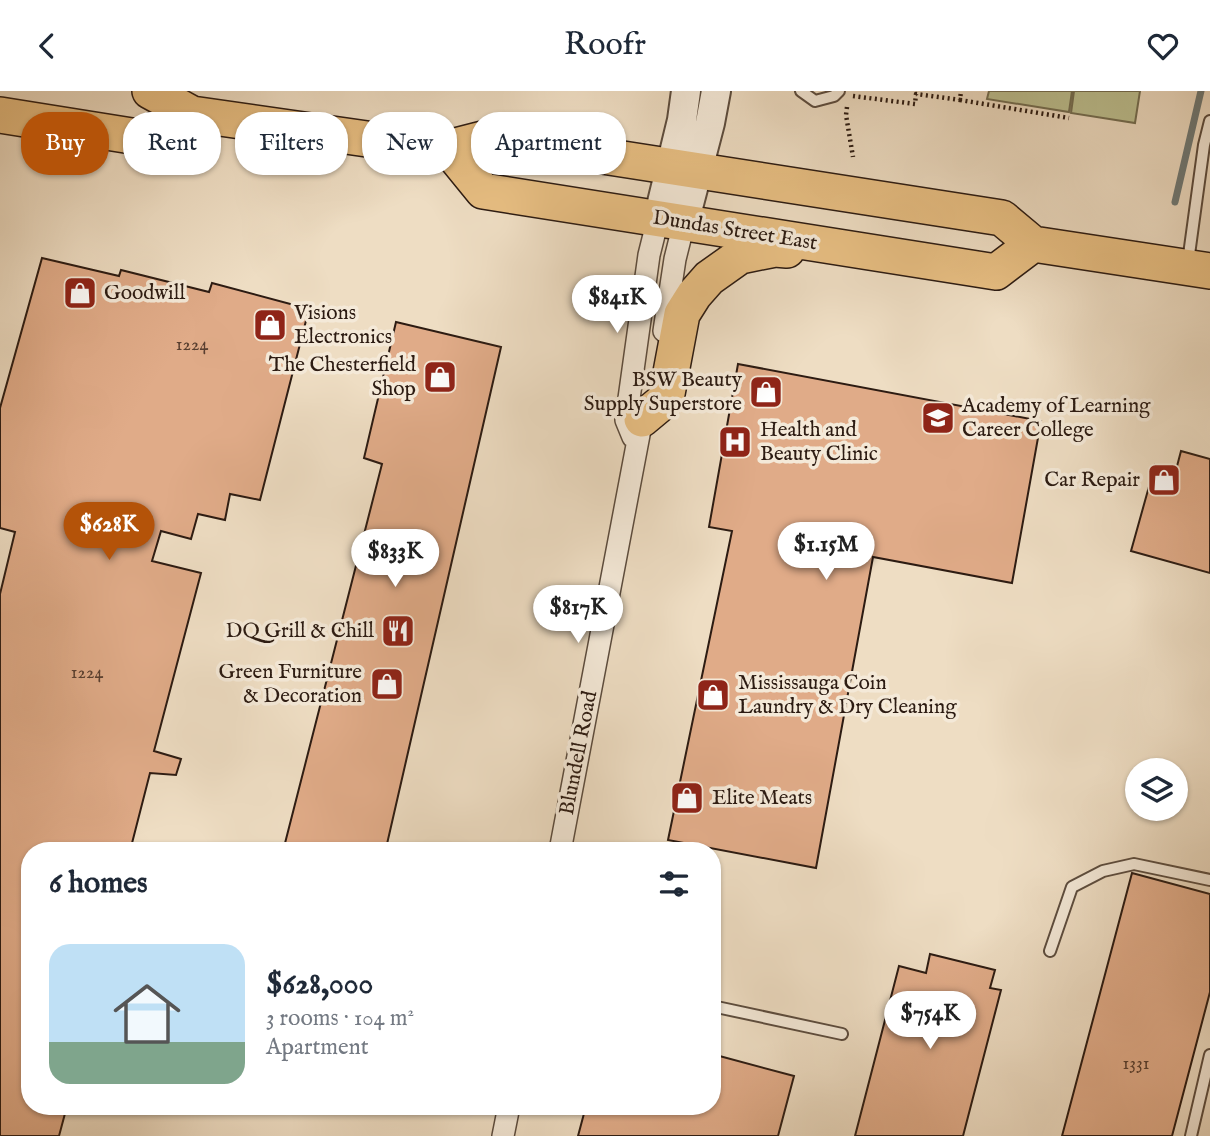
<!DOCTYPE html>
<html lang="en">
<head>
<meta charset="utf-8">
<style>
	body { margin:0; font-family:"IM FELL English",serif; background:#f6f6f7; color:#1f2937; height:100vh; display:flex; flex-direction:column; font-size:26px; white-space:nowrap }
	* { box-sizing:border-box; margin:0 }
	p { font-size:23px; color:#747a83 }
	.icon { flex:none; width:38px; height:38px; fill:none; stroke:currentColor; stroke-width:2; stroke-linecap:round; stroke-linejoin:round }
	.map { position:relative; flex:1; overflow:hidden }
	.sheet { position:absolute; left:21px; top:751px; width:700px; height:273px; display:flex; flex-direction:column; background:#fff; border-radius:28px; box-shadow:0 2px 5px #0004 }
	.sheet>* { flex:none }
	.banner { position:absolute; left:21px; top:21px; width:700px; height:63px; display:flex; gap:14px }
	.buttons { position:absolute; left:1125px; top:667px; display:grid; gap:14px }
	.buttons a { display:grid; place-items:center; width:63px; height:63px; border-radius:50%; background:#fff; box-shadow:0 2px 5px #0004; font-size:35px }
	.price { position:absolute; translate:-50% -60px; padding:0 16px; border-radius:24px; background:#fff; color:#222; font-size:23px; line-height:46px; filter:drop-shadow(0 2px 4px #0008) }
	.price::after { content:''; position:absolute; left:50%; top:42px; width:21px; height:16px; margin-left:-10px; background:inherit; clip-path:polygon(0 0,100% 0,50% 100%) }
	.price.on { background:#b45309; color:#fff }
	ul { padding:0; list-style:none }
	li { display:flex; align-items:center; gap:21px; height:175px; padding:0 28px }
	li span { display:grid; place-items:center; flex:none; width:196px; height:140px; border-radius:21px; color:#555 }
	li>.icon { margin-inline-start:auto }
	span .icon { width:84px; height:84px; fill:#fffc; stroke-width:1 }
	li b { font-size:30px }
	h2 { display:flex; justify-content:space-between; align-items:center; height:84px; padding:0 28px; font-size:30px }
	.pill { padding:0 24px; border-radius:28px; background:#fff; box-shadow:0 2px 5px #0004; font-size:24px; line-height:63px }
	.pill.on { background:#b45309; color:#fff }
	header { display:flex; justify-content:space-between; align-items:center; height:91px; padding:0 28px; background:#fff; font-size:32px; font-weight:600 }
	.map>svg:first-child { display:block }
	.green { fill:#bcc091; stroke:#746e52; stroke-width:2 }
	.lines { fill:none; stroke-linecap:round; stroke-linejoin:round }
	.stream { stroke:#6f7a77; stroke-width:7 }
	.building { fill:#e0ab88; stroke:#2c1b12; stroke-width:2 }
	.service-casing { stroke:#5c4c3e; stroke-width:14 }
	.minor-casing { stroke:#5c4c3e; stroke-width:24 }
	.tertiary-casing { stroke:#5c4c3e; stroke-width:32 }
	.primary-casing { stroke:#2c1b12; stroke-width:38 }
	.path { stroke:#2c1b12; stroke-width:4.5; stroke-dasharray:2 3.5; stroke-linecap:butt }
	.service { stroke:#f4e9d8; stroke-width:10 }
	.minor { stroke:#f4e9d8; stroke-width:21 }
	.tertiary { stroke:#f4e9d8; stroke-width:28 }
	.primary { stroke:#e7be82; stroke-width:35 }
	.labels { text-anchor:middle; dominant-baseline:central; stroke-width:7; stroke-linejoin:round; paint-order:stroke }
	.number-label { font-size:18px; fill:#593f30 }
	.street-label { font-size:21px; fill:#2c1b12; stroke:#f4e9d8 }
	.poi-label { font-size:21px; fill:#2c1b12; stroke:#f4e9d8; text-anchor:start }
</style>
</head>
<body>
<header><svg class="icon" aria-label="back" viewBox="0 0 24 24"><path d="M15 5l-7 7 7 7"/></svg>Roofr<svg class="icon" aria-label="heart" viewBox="0 0 24 24"><path d="M12 20l-8-8c-3-5 5-10 8-4 3-6 11-1 8 4z"/></svg></header>
<div class="map">
<svg width="1210" height="1045" viewBox="0 0 1210 1045">
	<rect width="100%" height="100%" fill="#eeddc3"/>
	<filter id="stains"><feTurbulence type="fractalNoise" baseFrequency=".00286" numOctaves="4"/><feColorMatrix values="0 0 0 0 .2 0 0 0 0 .09 0 0 0 0 .02 0 0 0 .5 -.17"/></filter>
	<radialGradient id="worn" r=".72"><stop offset=".6" stop-color="#630" stop-opacity="0"/><stop offset="1" stop-color="#630" stop-opacity=".3"/></radialGradient>
	<!-- green -->
	<path class="green" d="M 989,0 L 1072,0 L 1069,21 L 987,8 Z
		M 1074,0 L 1140,0 L 1135,32 L 1071,22 Z"/>
	<g class="lines">
		<!-- stream -->
		<path class="stream" d="M 1175,111 L 1201,0"/>
	</g>
	<!-- building -->
	<path class="building" d="M 42,167 L 119,185 L 121,179 L 209,201 L 212,192 L 309,218 L 260,409 L 230,403 L 225,429 L 198,423 L 191,448 L 161,440 L 152,470 L 201,482 L 154,660 L 181,668 L 176,684 L 150,682 L 130,760 L 30,760 L 30,1015 L 67,1015 L 59,1045 L 0,1045 L 0,503 L 15,441 L 0,437 L 0,317 Z
		M 396,231 L 501,256 L 387,753 L 417,760 L 283,760 L 382,373 L 364,367 Z
		M 738,273 L 1041,330 L 1012,492 L 873,466 L 816,777 L 668,749 L 732,440 L 709,436 Z
		M 1181,360 L 1210,368 L 1210,482 L 1131,460 L 1155,374 L 1176,379 Z
		M 1132,782 L 1210,803 L 1210,901 L 1172,1045 L 1062,1045 Z
		M 930,863 L 995,879 L 990,897 L 1001,899 L 963,1045 L 855,1045 L 899,875 L 926,882 Z
		M 712,963 L 794,985 L 778,1045 L 578,1045 L 586,1015 L 712,1015 Z"/>
	<g class="lines">
		<defs>
			<path id="service" d="M 801,0 L 815,10 L 834,5 L 839,0
				M 1188,171 L 1204,54 L 1210,30
				M 1050,860 L 1072,796 L 1103,780 L 1134,773 L 1210,789
				M 712,915 L 842,943
				M 1191,1045 L 1210,964"/>
			<path id="minor" d="M 664,240 L 675,168 L 684,132
				M 633,346 L 626,329 L 649,164 L 658,128
				M 560,760 L 642,328 L 645,319
				M 503,1045 L 509,1015"/>
			<path id="tertiary" d="M 658,128 L 682,29 L 686,0
				M 684,132 L 710,32 L 716,0"/>
			<path id="primary" d="M 150,0 L 192,23 L 381,50 L 448,57 L 487,47 L 1002,127 L 1033,153 L 1210,180
				M 0,24 L 138,46 L 192,23
				M 448,57 L 483,100 L 996,181 L 1033,153
				M 642,328 L 666,308 L 682,223 L 694,204 L 709,187 L 740,165 L 775,158 L 787,159"/>
		</defs>
		<!-- service casing -->
		<use href="#service" class="service-casing"/>
		<!-- minor casing -->
		<use href="#minor" class="minor-casing"/>
		<!-- tertiary casing -->
		<use href="#tertiary" class="tertiary-casing"/>
		<!-- primary casing -->
		<use href="#primary" class="primary-casing"/>
		<!-- path -->
		<path class="path" d="M 853,5 L 915,13 L 916,3 L 960,9 L 961,0
			M 960,9 L 1069,27
			M 847,16 L 846,24 L 853,66"/>
		<!-- service -->
		<use href="#service" class="service"/>
		<!-- minor -->
		<use href="#minor" class="minor"/>
		<!-- tertiary -->
		<use href="#tertiary" class="tertiary"/>
		<!-- primary -->
		<use href="#primary" class="primary"/>
	</g>
	<!-- icons -->
	<defs>
		<symbol id="shop-square" viewBox="-11 -11 22 22"><rect x="-9" y="-9" width="18" height="18" rx="4" fill="#8f2418" stroke="#f4e9d8"/><path d="M-5-2.5h2.3a2.7 3.5 0 0 1 5.4 0H5L5.5 6h-11ZM-1.5-2.5h3a1.5 2.3 0 0 0-3 0Z" fill="#fff"/></symbol>
		<symbol id="university-square" viewBox="-11 -11 22 22"><rect x="-9" y="-9" width="18" height="18" rx="4" fill="#8f2418" stroke="#f4e9d8"/><path d="M0-5L7-2L0 1L-7-2ZM-4 1L0 2.5L4 1V4Q0 6-4 4Z" fill="#fff"/></symbol>
		<symbol id="hospital-square" viewBox="-11 -11 22 22"><rect x="-9" y="-9" width="18" height="18" rx="4" fill="#8f2418" stroke="#f4e9d8"/><path d="M-5-5h3v3.5h4V-5h3V5h-3V1.5h-4V5h-3Z" fill="#fff"/></symbol>
		<symbol id="restaurant-square" viewBox="-11 -11 22 22"><rect x="-9" y="-9" width="18" height="18" rx="4" fill="#8f2418" stroke="#f4e9d8"/><path d="M-5-6h1v4h1v-4h1v4h1v-4h1v5L-1.5 .5V6h-2V.5L-5-1ZM5-6V6H3V1.5H1.5Q1.5-4 5-6Z" fill="#fff"/></symbol>
	</defs>
	<g fill-rule="evenodd">
		<use href="#shop-square" x="61" y="183" width="38" height="38"/>
		<use href="#shop-square" x="251" y="215" width="38" height="38"/>
		<use href="#shop-square" x="421" y="267" width="38" height="38"/>
		<use href="#shop-square" x="747" y="282" width="38" height="38"/>
		<use href="#university-square" x="919" y="308" width="38" height="38"/>
		<use href="#hospital-square" x="716" y="332" width="38" height="38"/>
		<use href="#shop-square" x="1145" y="370" width="38" height="38"/>
		<use href="#restaurant-square" x="379" y="521" width="38" height="38"/>
		<use href="#shop-square" x="368" y="574" width="38" height="38"/>
		<use href="#shop-square" x="694" y="585" width="38" height="38"/>
		<use href="#shop-square" x="668" y="688" width="38" height="38"/>
	</g>
	<g class="labels">
		<!-- number labels -->
		<g class="number-label">
			<text x="192" y="254">1224</text>
			<text x="87" y="582">1224</text>
			<text x="1136" y="973">1331</text>
		</g>
		<!-- street labels -->
		<g class="street-label">
			<text transform="translate(735 140) rotate(9)">Dundas Street East</text>
			<text transform="translate(579 662) rotate(-79)">Blundell Road</text>
		</g>
		<!-- poi labels -->
		<g class="poi-label">
			<text x="104" y="202">Goodwill</text>
			<text x="294" y="222">Visions<tspan x="294" dy="24">Electronics</tspan></text>
			<text x="416" y="274" text-anchor="end">The Chesterfield<tspan x="416" dy="24">Shop</tspan></text>
			<text x="742" y="289" text-anchor="end">BSW Beauty<tspan x="742" dy="24">Supply Superstore</tspan></text>
			<text x="962" y="315">Academy of Learning<tspan x="962" dy="24">Career College</tspan></text>
			<text x="760" y="339">Health and<tspan x="760" dy="24">Beauty Clinic</tspan></text>
			<text x="1140" y="389" text-anchor="end">Car Repair</text>
			<text x="374" y="540" text-anchor="end">DQ Grill &amp; Chill</text>
			<text x="362" y="581" text-anchor="end">Green Furniture<tspan x="362" dy="24">&amp; Decoration</tspan></text>
			<text x="738" y="592">Mississauga Coin<tspan x="738" dy="24">Laundry &amp; Dry Cleaning</tspan></text>
			<text x="712" y="707">Elite Meats</text>
		</g>
	</g>
	<rect width="100%" height="100%" filter="url(#stains)"/>
	<rect width="100%" height="100%" fill="url(#worn)"/>
</svg>
<div class="buttons">
<a><svg class="icon" aria-label="layers" viewBox="0 0 24 24"><path d="M12 4l9 5-9 5-9-5zM3 14l9 5 9-5"/></svg></a>
</div>
<b class="price" style="left:617px;top:244px">$841K</b>
<b class="price on" style="left:109px;top:471px">$628K</b>
<b class="price" style="left:826px;top:491px">$1.15M</b>
<b class="price" style="left:395px;top:498px">$833K</b>
<b class="price" style="left:578px;top:554px">$817K</b>
<b class="price" style="left:930px;top:960px">$754K</b>
<div class="banner">
<a class="pill on">Buy</a>
<a class="pill">Rent</a>
<a class="pill">Filters</a>
<a class="pill">New</a>
<a class="pill">Apartment</a>
</div>
<section class="sheet">
<h2>6 homes<svg class="icon" aria-label="filters" viewBox="0 0 24 24"><path d="M4 7h16M4 17h16"/><circle cx="9" cy="7" r="2"/><circle cx="15" cy="17" r="2"/></svg></h2>
<ul>
<li><span style="background:linear-gradient(#bfe0f5 70%,#7fa58c 0)"><svg class="icon" aria-label="home" viewBox="0 0 24 24"><path d="M3 11l9-7 9 7M6 9v11h12V9"/></svg></span><div><b>$628,000</b><p>3 rooms · 104 m²</p><p>Apartment</p></div></li>
</ul>
</section>
</div>
</body>
</html>
